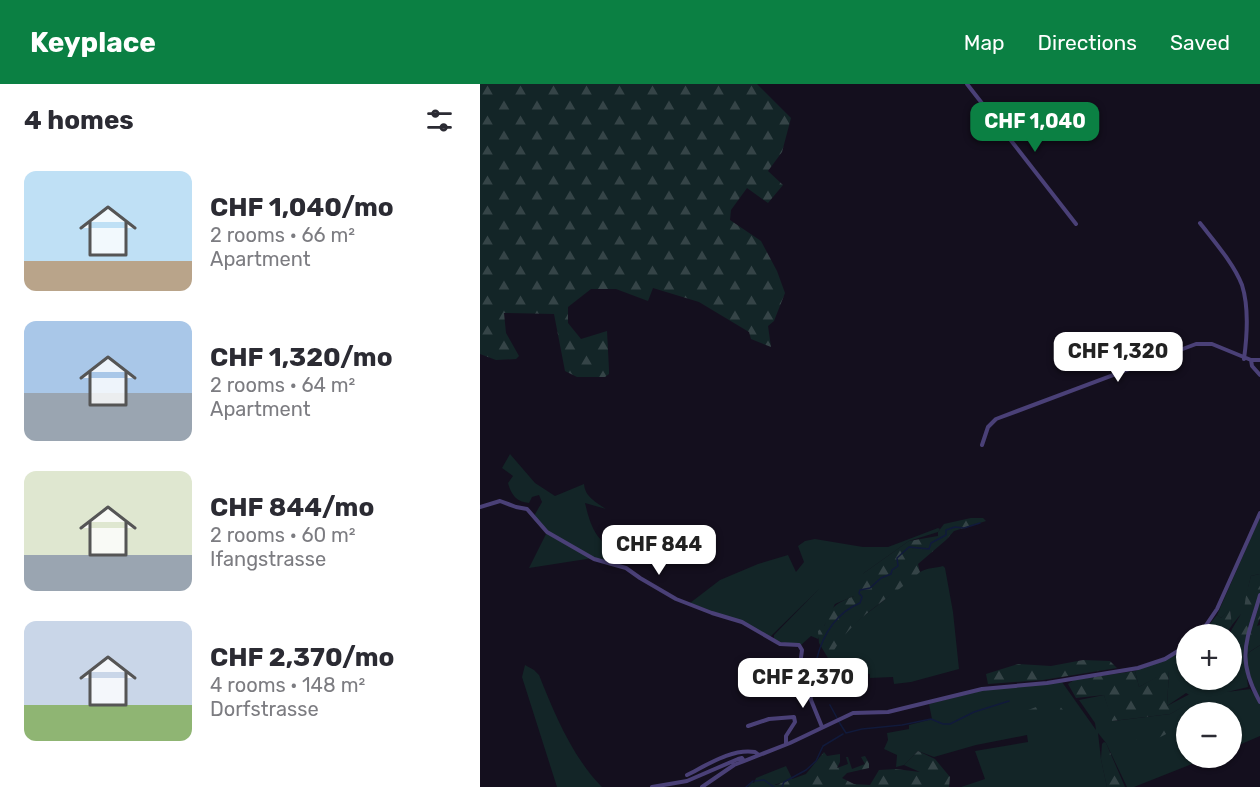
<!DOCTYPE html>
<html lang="en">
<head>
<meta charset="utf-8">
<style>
	body { margin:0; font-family:Rubik,sans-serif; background:#f2f2f3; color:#2b2b33; height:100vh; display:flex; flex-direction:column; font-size:22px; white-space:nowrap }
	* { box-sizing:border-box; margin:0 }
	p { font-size:20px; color:#7c7c81 }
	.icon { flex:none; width:33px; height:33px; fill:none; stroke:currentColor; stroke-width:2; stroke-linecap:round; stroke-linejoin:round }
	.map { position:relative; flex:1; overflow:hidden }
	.panel { display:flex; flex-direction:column; background:#fff; width:480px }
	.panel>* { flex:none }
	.buttons { position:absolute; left:696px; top:540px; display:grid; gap:12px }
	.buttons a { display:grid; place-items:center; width:66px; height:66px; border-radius:50%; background:#fff; box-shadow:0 2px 4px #0004; font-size:30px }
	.price { position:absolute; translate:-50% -51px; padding:0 14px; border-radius:12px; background:#fff; color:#222; font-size:20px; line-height:39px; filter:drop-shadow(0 2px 3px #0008) }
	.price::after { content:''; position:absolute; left:50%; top:36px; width:18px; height:14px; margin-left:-9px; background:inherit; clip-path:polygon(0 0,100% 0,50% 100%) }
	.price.current { background:#0b8043; color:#fff }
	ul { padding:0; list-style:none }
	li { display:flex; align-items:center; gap:18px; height:150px; padding:0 24px }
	li span { display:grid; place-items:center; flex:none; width:168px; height:120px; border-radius:12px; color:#555 }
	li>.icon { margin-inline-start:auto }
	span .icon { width:72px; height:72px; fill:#fffc; stroke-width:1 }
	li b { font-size:26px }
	h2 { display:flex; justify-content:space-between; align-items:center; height:72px; padding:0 24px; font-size:26px }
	header { display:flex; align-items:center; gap:36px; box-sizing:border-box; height:84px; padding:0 30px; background:#0b8043; color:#fff }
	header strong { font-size:28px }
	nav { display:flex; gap:33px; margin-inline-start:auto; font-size:21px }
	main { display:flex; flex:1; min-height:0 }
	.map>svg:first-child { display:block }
	.grass { fill:#132527 }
	.forest { fill:url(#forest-firs) }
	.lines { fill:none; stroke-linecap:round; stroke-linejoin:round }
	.stream { stroke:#111a3b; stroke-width:1.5 }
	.minor { stroke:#4a4077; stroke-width:4 }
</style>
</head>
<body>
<header>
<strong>Keyplace</strong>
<nav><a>Map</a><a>Directions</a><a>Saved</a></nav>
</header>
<main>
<section class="panel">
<h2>4 homes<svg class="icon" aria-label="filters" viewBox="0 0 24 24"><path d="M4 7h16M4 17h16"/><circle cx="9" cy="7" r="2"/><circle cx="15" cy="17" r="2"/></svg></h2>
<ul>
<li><span style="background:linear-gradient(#bfe0f5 75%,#b9a48a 0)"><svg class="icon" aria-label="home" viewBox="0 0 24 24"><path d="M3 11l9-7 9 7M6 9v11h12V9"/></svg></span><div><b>CHF 1,040/mo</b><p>2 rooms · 66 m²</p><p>Apartment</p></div></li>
<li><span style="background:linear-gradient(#a9c7e8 60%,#9aa5b1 0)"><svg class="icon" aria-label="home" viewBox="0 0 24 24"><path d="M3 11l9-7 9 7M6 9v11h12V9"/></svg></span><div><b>CHF 1,320/mo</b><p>2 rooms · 64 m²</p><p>Apartment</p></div></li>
<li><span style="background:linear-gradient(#dfe7d0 70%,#9aa5b1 0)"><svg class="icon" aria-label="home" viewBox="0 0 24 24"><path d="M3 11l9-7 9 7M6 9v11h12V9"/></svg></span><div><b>CHF 844/mo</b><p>2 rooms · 60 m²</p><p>Ifangstrasse</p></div></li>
<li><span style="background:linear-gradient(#c9d6e8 70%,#8fb573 0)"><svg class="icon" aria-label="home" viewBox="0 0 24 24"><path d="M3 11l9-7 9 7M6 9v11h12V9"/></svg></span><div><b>CHF 2,370/mo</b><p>4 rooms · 148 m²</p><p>Dorfstrasse</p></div></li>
</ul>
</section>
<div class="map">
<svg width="780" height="703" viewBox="0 0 780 703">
	<defs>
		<pattern id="forest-firs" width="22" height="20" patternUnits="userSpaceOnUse" patternTransform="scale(1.5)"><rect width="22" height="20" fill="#132527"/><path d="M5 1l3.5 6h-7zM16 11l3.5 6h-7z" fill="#354447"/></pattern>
	</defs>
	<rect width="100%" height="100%" fill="#140f1e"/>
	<!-- grass -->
	<path class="grass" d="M 30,370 L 55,399 L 75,412 L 104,400 C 105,413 116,418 126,425 L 105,419 C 113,454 120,455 144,478 L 140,482 L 113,474 L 49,484 L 67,448 L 54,432 L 62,418 L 59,411 L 52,413 L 49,419 C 37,418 31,411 28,399 L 33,392 L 22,384 Z
		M 780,433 L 780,490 L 771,492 C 761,529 764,566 768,603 L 747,608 L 770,605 L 780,617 L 780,652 L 752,664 L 752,628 L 706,628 L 706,674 L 727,674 L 654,703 L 647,703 L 626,659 L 618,649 L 621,675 L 627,703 L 481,703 L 505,695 L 495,667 L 548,658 L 547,651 L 496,661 L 454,673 L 438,667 L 424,681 L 416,683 L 417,671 L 404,665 L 408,656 L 407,649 L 429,645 L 429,641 L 452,635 L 449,620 L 504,606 L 582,598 L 616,646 L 615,639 L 599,616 L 624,611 L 633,637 L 690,630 L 716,615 L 706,609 L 687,622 L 689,587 L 659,603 L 655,587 L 706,566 L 706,596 L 752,596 L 752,550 L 749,550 L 761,530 L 752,541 L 750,526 L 741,534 L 737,531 Z
		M 458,444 L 460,445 L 458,448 L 429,457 L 384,489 L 374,512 L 355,520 L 338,555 L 331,552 L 321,561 L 301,558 L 294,555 L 294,551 L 339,505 L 290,553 L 262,538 L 210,519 L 240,496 L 278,480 L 308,471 L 316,488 L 324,478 L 318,462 L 325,457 L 335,455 L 383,463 L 408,463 Z
		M 463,482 L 465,484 L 473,528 L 479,585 L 431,598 L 414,600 L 413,593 L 390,594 L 390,590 L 381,589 L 378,603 L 351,592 C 339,561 383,533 403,517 C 415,507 427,495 440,488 C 446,484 456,484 463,482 Z
		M 780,561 L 780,615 C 775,606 761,579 768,570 C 771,566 777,564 780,561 Z
		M 45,581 L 54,586 L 59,591 C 74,629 93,674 122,703 L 77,703 L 42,593 Z
		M 306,682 L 313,696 L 285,703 L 268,703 L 272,698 L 274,699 L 276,694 Z"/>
	<!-- forest -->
	<path class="forest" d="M 0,0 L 277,0 L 311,34 L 302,68 L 288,87 L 303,101 L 288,119 L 267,104 L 251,126 L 250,136 L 281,157 L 297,187 L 305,209 L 294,237 L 288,242 L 291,263 L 271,255 L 269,248 L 219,218 L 173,204 L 168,217 L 136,205 L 111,205 L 88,223 L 88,239 L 101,255 L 127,247 L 129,286 L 129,290 L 125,293 L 97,293 L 85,287 L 74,230 L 24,229 L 26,249 L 39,272 L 36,275 L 16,276 L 0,270 Z
		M 491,434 L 503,434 L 506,437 L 474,447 L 466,456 L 438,480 L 440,488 C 409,516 369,534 350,574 L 348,574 L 339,559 L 338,547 L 345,541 C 347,524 359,518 374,512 L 372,501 L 384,489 L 429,457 L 458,452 L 458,448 L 464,440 Z
		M 780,490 L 780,534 L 777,542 L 780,541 L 780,561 L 769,568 L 764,577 L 758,570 L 766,511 L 771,492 Z
		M 750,525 L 752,541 L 746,550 L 722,550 L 737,531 L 741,534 Z
		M 603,576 L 630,577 L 637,584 L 563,596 L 508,600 L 506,590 L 538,580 L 571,582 Z
		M 689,586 L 687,622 L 710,610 L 717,615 L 690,630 L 632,637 L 624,611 L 596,614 L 588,600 L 594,596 L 655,587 L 659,603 Z
		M 575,616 L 583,626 L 552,630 L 548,634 L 542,636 L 540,629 Z
		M 694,640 L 696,645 L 657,665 L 656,654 Z
		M 624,658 L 626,659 L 645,703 L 627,703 L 621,675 L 622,660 Z
		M 438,667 L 455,675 L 470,693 L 469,703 L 284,703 L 290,698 L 296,701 L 326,690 L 344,668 L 347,672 L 360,670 L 360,678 L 357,684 L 368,680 L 366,673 L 368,673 L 372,685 L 385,680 L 381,673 L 385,672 L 389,679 L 389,684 L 367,689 L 362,694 L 374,700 L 390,701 L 399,686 L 416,685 L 440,688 L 424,681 Z"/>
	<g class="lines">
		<!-- stream -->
		<path class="stream" d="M 337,574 C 343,550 357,528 380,519 L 382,513 L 379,509 L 380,506 L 390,504 L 401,494 L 411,490 L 412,486 L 418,482 L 417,474 L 429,463 L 449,465 L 451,459 L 466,451 L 466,446 L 475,443 L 484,444 L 500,439
			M 340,590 L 349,606 L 349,612
			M 350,621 L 357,634
			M 359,638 L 366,649 L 382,645 L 422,641 L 451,635 L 463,640 L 470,640 L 494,628 L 529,617
			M 275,697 L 284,696 L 294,703
			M 266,703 L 273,697
			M 302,703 L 304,698 L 326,686 L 336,677 L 343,662 L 363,650"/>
		<!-- minor -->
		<path class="minor" d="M 487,0 L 596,140
			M 720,139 C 734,157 754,180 762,201 C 769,223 767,253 764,275
			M 771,276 L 780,276
			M 502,361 L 508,343 L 516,335 L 716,260 L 732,260 L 771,276 L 772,282 L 780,291
			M 0,423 L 20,417 L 36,423 L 47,425 L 67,448 L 114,475 L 146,484 L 160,494 L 196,515 L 232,529 L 262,538 L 300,560 L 319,561 L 322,566 L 320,581 L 322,589 L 329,602 L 331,616 L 342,643
			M 780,511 C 767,557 755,573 780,618
			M 720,550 L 737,525 L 780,429
			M 268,642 L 289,635 L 314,633 L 315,638 L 306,652 L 306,660
			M 207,691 C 227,681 252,664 275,668 L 279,671
			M 172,703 L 207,697 L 258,675 L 262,674 L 264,677
			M 222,703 L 254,681 L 310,659 L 373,629 L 408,628 L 502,605 L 567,599 L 658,584 L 685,575 L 706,562"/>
	</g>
</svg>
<div class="buttons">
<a>+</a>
<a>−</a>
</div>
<b class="price current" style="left:555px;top:69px">CHF 1,040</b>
<b class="price" style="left:638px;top:299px">CHF 1,320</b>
<b class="price" style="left:179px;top:492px">CHF 844</b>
<b class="price" style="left:323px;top:625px">CHF 2,370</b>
</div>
</main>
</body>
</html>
